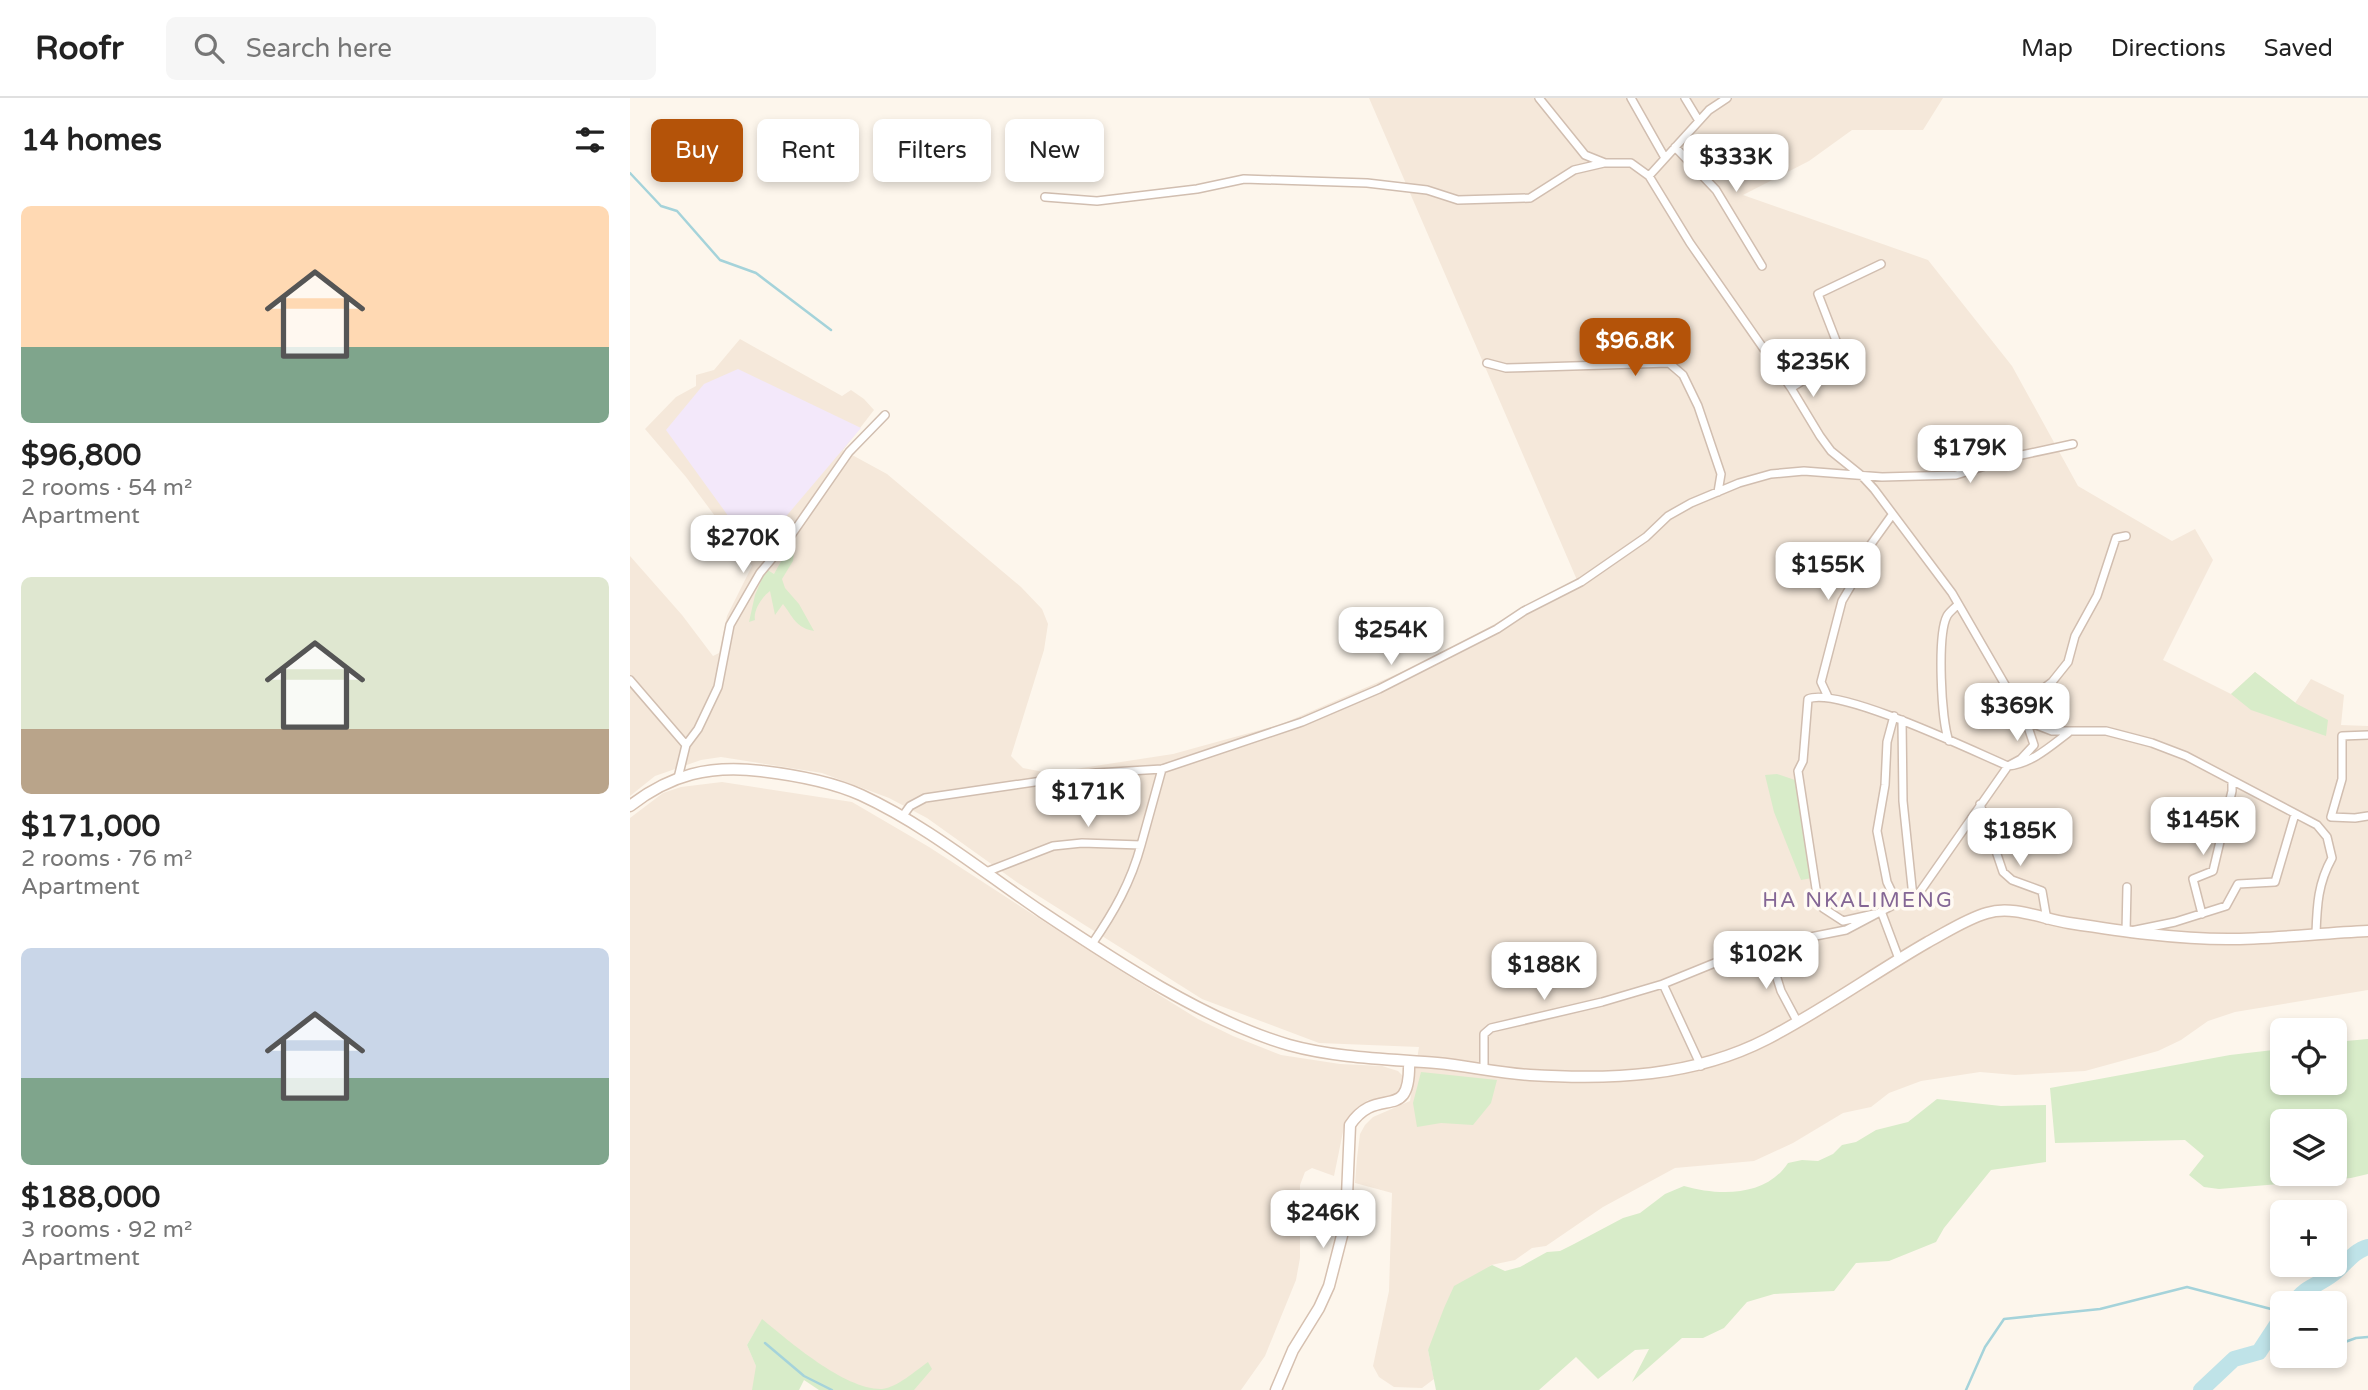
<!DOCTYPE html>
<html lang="en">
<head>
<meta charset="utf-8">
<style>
	body { margin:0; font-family:"Varela Round",sans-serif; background:#f6f6f6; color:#222; height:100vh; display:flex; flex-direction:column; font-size:26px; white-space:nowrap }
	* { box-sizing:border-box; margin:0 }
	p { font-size:23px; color:#767676 }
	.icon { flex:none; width:38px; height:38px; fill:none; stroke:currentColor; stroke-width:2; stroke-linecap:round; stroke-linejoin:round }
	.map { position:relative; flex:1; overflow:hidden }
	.panel { display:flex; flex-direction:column; background:#fff; width:630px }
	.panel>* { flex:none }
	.guide { position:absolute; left:21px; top:21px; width:665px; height:63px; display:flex; gap:14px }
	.fabs { position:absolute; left:1640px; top:920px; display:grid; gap:14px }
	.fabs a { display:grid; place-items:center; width:77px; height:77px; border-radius:10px; background:#fff; box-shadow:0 4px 10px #0003; font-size:35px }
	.price { position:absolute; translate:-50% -60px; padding:0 16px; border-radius:14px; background:#fff; color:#222; font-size:23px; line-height:46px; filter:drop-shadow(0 2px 4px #0008) }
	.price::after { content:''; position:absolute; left:50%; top:42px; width:21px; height:16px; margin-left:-10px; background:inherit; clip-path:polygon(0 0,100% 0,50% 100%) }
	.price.current { background:#b45309; color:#fff }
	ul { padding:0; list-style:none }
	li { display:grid; align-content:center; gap:14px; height:371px; padding:0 21px }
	li span { display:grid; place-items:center; height:217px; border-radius:10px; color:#555 }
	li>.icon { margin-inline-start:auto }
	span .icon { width:126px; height:126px; fill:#fffc; stroke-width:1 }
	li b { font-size:30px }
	h2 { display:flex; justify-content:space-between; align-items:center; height:84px; padding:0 21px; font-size:30px }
	.chip { padding:0 24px; border-radius:10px; background:#fff; box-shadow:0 4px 10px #0003; font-size:24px; line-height:63px }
	.chip.current { background:#b45309; color:#fff }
	header { display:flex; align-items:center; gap:42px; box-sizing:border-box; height:98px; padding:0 35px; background:#fff; border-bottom:2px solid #e0e0e0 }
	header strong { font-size:33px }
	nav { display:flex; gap:38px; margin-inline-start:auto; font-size:24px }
	.search { width:490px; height:63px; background:#f6f6f6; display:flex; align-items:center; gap:18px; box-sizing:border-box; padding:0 24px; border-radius:10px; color:#767676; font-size:26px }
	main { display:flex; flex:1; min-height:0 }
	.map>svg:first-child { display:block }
	.residential { fill:#f5e8da }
	.education { fill:#f3e8fa }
	.green { fill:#d8ecc9; fill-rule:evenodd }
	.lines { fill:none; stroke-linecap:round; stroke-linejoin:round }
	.stream { stroke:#a5d3da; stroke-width:2.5 }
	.river { stroke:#bfe3e8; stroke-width:16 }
	.minor-casing { stroke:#d1beb0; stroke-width:10 }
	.secondary-casing { stroke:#d6c0b0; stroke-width:13 }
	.minor { stroke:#fff; stroke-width:7 }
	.secondary { stroke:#fff; stroke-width:10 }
	.labels { text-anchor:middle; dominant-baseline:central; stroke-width:7; stroke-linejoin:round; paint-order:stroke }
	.quarter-label { font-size:21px; letter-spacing:2px; fill:#846695; stroke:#fffaf3 }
</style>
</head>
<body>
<header>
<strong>Roofr</strong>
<div class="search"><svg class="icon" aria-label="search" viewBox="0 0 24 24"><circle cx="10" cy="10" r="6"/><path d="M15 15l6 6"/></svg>Search here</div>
<nav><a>Map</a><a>Directions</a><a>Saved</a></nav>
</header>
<main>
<section class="panel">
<h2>14 homes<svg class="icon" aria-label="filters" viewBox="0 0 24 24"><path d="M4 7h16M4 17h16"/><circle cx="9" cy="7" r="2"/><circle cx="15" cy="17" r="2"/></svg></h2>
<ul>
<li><span style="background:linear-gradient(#ffd9b3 65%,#7fa58c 0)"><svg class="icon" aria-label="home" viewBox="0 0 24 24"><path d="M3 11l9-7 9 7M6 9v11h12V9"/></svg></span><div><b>$96,800</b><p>2 rooms · 54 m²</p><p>Apartment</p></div></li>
<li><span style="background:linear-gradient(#dfe7d0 70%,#b9a48a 0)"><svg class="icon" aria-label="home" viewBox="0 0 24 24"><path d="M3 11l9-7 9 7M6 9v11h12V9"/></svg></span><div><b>$171,000</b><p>2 rooms · 76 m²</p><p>Apartment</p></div></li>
<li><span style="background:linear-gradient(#c9d6e8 60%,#7fa58c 0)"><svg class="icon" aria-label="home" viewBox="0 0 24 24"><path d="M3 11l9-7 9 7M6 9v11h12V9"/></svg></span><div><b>$188,000</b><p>3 rooms · 92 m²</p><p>Apartment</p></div></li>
</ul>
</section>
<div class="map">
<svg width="1738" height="1292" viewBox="0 0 1738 1292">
	<rect width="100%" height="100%" fill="#fdf6ec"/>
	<!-- residential -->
	<path class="residential" d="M 739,0 L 1313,0 L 1293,32 L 1222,32 L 1179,63 L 1113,97 L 1298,162 L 1382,268 L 1448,388 L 1542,443 L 1565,431 L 1583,462 L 1533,562 L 1601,596 L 1625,574 L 1665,605 L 1681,581 L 1714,597 L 1711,627 L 1738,628 L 1738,892 L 1605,914 L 1578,923 L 1551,942 L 1528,953 L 1455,973 L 1385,977 L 1350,974 L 1291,983 L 1259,995 L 1241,1009 L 1213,1015 L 1163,1045 L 1124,1063 L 1045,1070 L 973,1109 L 916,1148 L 902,1150 L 885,1162 L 861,1167 L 798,1252 L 804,1281 L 792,1290 L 764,1289 L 749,1279 L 743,1268 L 759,1193 L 762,1095 L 725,1085 L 727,1060 L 730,1036 L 735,1027 L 743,1019 L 780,1003 L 789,949 L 689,945 L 572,901 L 388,785 L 297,720 L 259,700 L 192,675 L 91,659 L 71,662 L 25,678 L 0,698 L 0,458 L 52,517 L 83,558 L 89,555 L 97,518 L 122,468 L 56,379 L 15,331 L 46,299 L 66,288 L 66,277 L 84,272 L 110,241 L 212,298 L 221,292 L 234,301 L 244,312 L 213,352 L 257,376 L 391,489 L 412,511 L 418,526 L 414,552 L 381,658 L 393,670 L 419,675 L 543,656 L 652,626 L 790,566 L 947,482 Z
		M 92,684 L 222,704 L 299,749 L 481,867 L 568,921 L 603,938 L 651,957 L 710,966 L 752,968 L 768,973 L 774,979 L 771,993 L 765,1000 L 738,1002 L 724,1012 L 714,1029 L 704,1078 L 682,1070 L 675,1074 L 670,1087 L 670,1160 L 666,1182 L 635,1258 L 611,1292 L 223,1292 L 182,1269 L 132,1222 L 117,1247 L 133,1283 L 128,1292 L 0,1292 L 0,720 L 33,695 L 51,689 Z"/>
	<!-- education -->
	<path class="education" d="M 108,271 L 231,330 L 125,455 L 36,332 L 74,286 Z"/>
	<!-- green -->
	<path class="green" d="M 159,449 L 164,454 L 163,463 L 152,481 L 155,490 L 169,506 L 184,533 C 166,530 163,519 153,506 L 145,517 L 140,493 C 132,499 123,512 125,522 L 119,524 L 125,497 L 136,471 L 144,476 Z
		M 1625,574 L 1667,606 L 1698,622 L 1696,638 L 1621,612 L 1601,596 Z
		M 1147,676 L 1165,682 L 1182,780 L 1171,782 L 1144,714 L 1135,677 Z
		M 1738,941 L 1738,1076 L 1721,1080 L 1589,1091 L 1574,1089 L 1559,1077 L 1574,1058 L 1555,1042 L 1425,1045 L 1420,990 L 1600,957 L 1652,951 L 1652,985 L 1704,985 L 1705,944 ZM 1652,1024 L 1704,1024 L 1704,1076 L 1652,1076 Z
		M 791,974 L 867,982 L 861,1005 L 843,1027 L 811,1025 L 787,1029 L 783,1005 Z
		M 1307,1001 L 1371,1008 L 1416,1007 L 1416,1064 L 1361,1072 L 1314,1130 L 1306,1144 L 1259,1163 L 1226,1165 L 1204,1193 L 1144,1196 L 1117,1204 L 1094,1230 L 1073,1240 L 1052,1240 L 1002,1284 L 1019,1251 L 1005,1252 L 968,1281 L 946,1259 L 909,1292 L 806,1292 L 798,1252 L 814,1210 L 824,1188 L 862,1167 L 875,1173 L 890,1169 L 917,1154 L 930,1153 L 944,1146 L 993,1120 L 1010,1115 L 1035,1096 L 1054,1088 C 1089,1098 1136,1099 1158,1065 L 1172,1062 L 1188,1063 L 1203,1056 L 1212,1047 L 1226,1044 L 1246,1032 L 1278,1024 Z
		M 132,1221 C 159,1243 215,1292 252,1291 C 268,1289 285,1273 298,1264 L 302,1271 L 284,1292 L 189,1292 L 174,1282 L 169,1292 L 122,1292 L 126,1268 L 117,1247 Z"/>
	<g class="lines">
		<!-- stream -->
		<path class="stream" d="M 0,75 L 31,108 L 47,113 L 90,162 L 126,175 L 201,232
			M 135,1245 L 174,1278 L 202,1292
			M 1704,1248 L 1726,1240 L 1738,1239
			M 1336,1292 L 1355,1249 L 1374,1221 L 1470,1211 L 1557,1189 L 1641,1211 L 1646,1226 L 1652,1232"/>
		<!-- river -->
		<path class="river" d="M 1663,1206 C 1677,1187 1686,1189 1703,1176 C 1715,1167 1723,1153 1738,1149
			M 1571,1292 L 1604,1261 L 1629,1254 L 1652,1219"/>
		<defs>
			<path id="minor" d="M 909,0 L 955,57 L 975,65 L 1001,65 L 1019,78 L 1060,145 L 1161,290 L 1190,338 L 1201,353 L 1232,378 L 1244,391 L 1322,495 L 1396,623 L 1422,633 L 1476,633 L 1522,645 L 1556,658 L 1687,727 L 1697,739 L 1702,760 C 1688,785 1687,807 1686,835
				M 1001,0 L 1035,60
				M 1055,0 L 1069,23
				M 1045,49 L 1086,92 L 1132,168
				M 1019,78 L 1079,12 L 1097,0
				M 415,99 L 467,103 L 567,91 L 614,81 L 737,85 L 797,92 L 828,102 L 900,100 L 944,72 L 974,65
				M 857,265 L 876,270 L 1039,265 L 1053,277 L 1068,308 L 1091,376 L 1088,394
				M 1161,290 L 1212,258 L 1188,196 L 1251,166
				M 0,582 L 56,647
				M 1198,599 L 1191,584 L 1212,503 L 1232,469 L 1239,449 L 1262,417
				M 1389,614 L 1397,603 L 1422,584 L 1438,564 L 1445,538 L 1467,498 L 1486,440 L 1496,438
				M 1264,618 L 1257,644 L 1255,687 L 1247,733 L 1257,784 L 1267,805
				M 1272,622 L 1273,703 L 1283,799
				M 1738,637 L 1712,638 L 1712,681 L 1701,719 L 1725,720 L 1738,718
				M 1319,643 C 1311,623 1307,537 1317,518 C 1319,514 1325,510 1328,506
				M 48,680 L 56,647 L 68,631 L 88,589 L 100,527 L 130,475 L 160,439 L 219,354 L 255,317
				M 1350,706 L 1373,774 L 1382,782 L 1412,793 L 1417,822
				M 272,719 L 280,708 L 295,700 L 466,675 L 532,671 L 672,624 L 749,591 L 867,531 L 894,513 L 951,484 L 1016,439 L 1038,418 L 1061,405 L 1109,385 L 1141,376 L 1174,373 L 1252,379 L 1326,377 L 1387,358 L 1443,346
				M 356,774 L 423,748 L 452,745 L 511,747 L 532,671
				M 1497,789 L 1496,834 L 1545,824 L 1596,808 L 1608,786 L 1645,784 L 1665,716
				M 1251,813 L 1269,861
				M 1244,816 L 1213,823 L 1193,810 L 1187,797 L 1168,673 L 1173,663 L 1178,601 C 1208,588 1343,653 1378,668 L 1391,661 L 1404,647 L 1396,623
				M 1572,816 L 1563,781 L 1583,773 L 1602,693 L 1602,684
				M 462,846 C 484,814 501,784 511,747
				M 1137,848 L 1151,893 L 1167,923
				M 1071,968 L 1033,886 L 1097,860 L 1135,848 L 1216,832 L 1267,805 L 1287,798 L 1378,668 C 1401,666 1421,648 1438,635
				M 854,970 L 854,936 L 861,930 L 972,904 L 1033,886"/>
			<path id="secondary" d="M 0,708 C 41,676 80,667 131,673 C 165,677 200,683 231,697 C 296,727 353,774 412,814 C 484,862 576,923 659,947 C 706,960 758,961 807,965 C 838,968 869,975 900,977 C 982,982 1063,979 1137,941 C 1193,912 1244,875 1298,844 C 1317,834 1336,821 1357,815 C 1383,807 1413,821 1439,825 C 1491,833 1545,841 1598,841 C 1644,841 1691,835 1738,833
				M 646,1292 L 663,1252 L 689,1210 L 699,1188 L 716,1122 L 720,1027 C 748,985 781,1028 779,963"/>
		</defs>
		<!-- minor casing -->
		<use href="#minor" class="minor-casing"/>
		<!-- secondary casing -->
		<use href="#secondary" class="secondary-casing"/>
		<!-- minor -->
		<use href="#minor" class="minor"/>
		<!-- secondary -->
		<use href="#secondary" class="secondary"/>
	</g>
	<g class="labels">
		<!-- quarter labels -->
		<g class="quarter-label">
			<text x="1228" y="802">HA NKALIMENG</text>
		</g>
	</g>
</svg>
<div class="fabs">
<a><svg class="icon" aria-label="locate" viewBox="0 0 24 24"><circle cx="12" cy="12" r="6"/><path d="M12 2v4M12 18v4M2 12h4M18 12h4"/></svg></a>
<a><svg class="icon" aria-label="layers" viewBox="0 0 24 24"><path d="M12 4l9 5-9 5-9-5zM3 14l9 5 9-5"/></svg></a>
<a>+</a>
<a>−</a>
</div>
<b class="price" style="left:1106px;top:96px">$333K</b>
<b class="price current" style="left:1005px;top:280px">$96.8K</b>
<b class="price" style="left:1183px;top:301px">$235K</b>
<b class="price" style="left:1340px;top:387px">$179K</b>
<b class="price" style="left:113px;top:477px">$270K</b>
<b class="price" style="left:1198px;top:504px">$155K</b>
<b class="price" style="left:761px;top:569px">$254K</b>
<b class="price" style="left:1387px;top:645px">$369K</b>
<b class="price" style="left:458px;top:731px">$171K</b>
<b class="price" style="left:1573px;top:759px">$145K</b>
<b class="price" style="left:1390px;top:770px">$185K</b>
<b class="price" style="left:1136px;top:893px">$102K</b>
<b class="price" style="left:914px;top:904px">$188K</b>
<b class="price" style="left:693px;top:1152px">$246K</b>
<div class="guide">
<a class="chip current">Buy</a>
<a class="chip">Rent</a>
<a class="chip">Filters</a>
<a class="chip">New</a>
</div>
</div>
</main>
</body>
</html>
